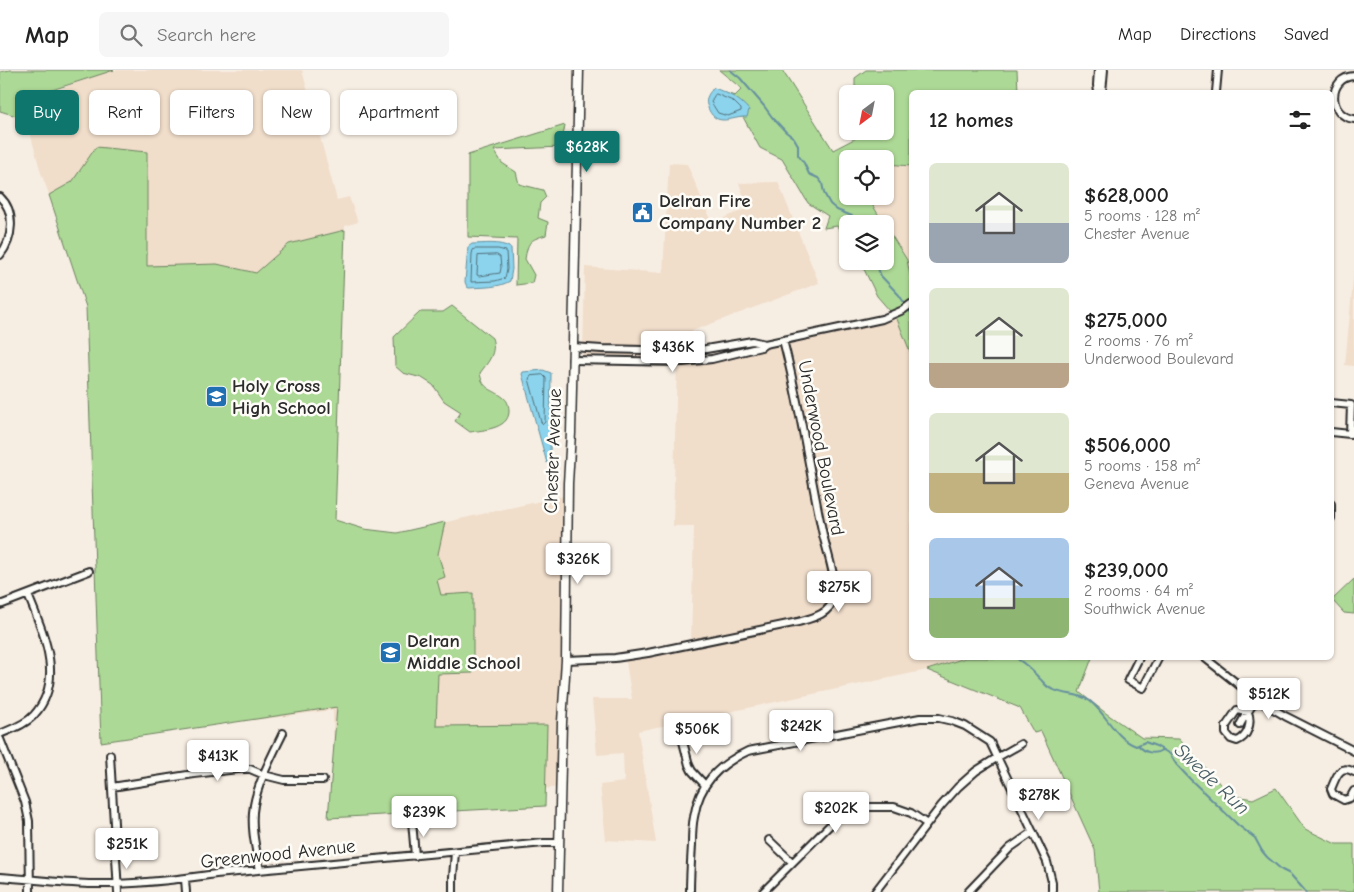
<!DOCTYPE html>
<html lang="en">
<head>
<meta charset="utf-8">
<style>
	body { margin:0; font-family:"Comic Neue",sans-serif; background:#f6f6f6; color:#222; height:100vh; display:flex; flex-direction:column; font-size:19px; white-space:nowrap }
	* { box-sizing:border-box; margin:0 }
	p { font-size:16px; color:#767676 }
	.icon { flex:none; width:28px; height:28px; fill:none; stroke:currentColor; stroke-width:2; stroke-linecap:round; stroke-linejoin:round }
	.map { position:relative; flex:1; overflow:hidden }
	.side { position:absolute; left:909px; top:20px; width:425px; height:570px; display:flex; flex-direction:column; background:#fff; border-radius:8px; box-shadow:0 1px 4px #0004 }
	.side>* { flex:none }
	.top-card { position:absolute; left:15px; top:20px; width:475px; height:45px; display:flex; gap:10px }
	.needle { width:32px; rotate:212deg }
	.fabs { position:absolute; left:839px; top:15px; display:grid; gap:10px }
	.fabs a { display:grid; place-items:center; width:55px; height:55px; border-radius:8px; background:#fff; box-shadow:0 1px 4px #0004; font-size:25px }
	.price { position:absolute; translate:-50% -42px; padding:0 11px; border-radius:5px; background:#fff; color:#222; font-size:16px; line-height:32px; filter:drop-shadow(0 1px 2px #0008) }
	.price::after { content:''; position:absolute; left:50%; top:30px; width:15px; height:11px; margin-left:-8px; background:inherit; clip-path:polygon(0 0,100% 0,50% 100%) }
	.price.on { background:#0f766e; color:#fff }
	ul { padding:0; list-style:none }
	li { display:flex; align-items:center; gap:15px; height:125px; padding:0 20px }
	li span { display:grid; place-items:center; flex:none; width:140px; height:100px; border-radius:8px; color:#555 }
	li>.icon { margin-inline-start:auto }
	span .icon { width:60px; height:60px; fill:#fffc; stroke-width:1 }
	li b { font-size:21px }
	h2 { display:flex; justify-content:space-between; align-items:center; height:60px; padding:0 20px; font-size:21px }
	.pill { padding:0 18px; border-radius:8px; background:#fff; box-shadow:0 1px 4px #0004; font-size:18px; line-height:45px }
	.pill.on { background:#0f766e; color:#fff }
	header { display:flex; align-items:center; gap:30px; box-sizing:border-box; height:70px; padding:0 25px; background:#fff; border-bottom:1px solid #e0e0e0 }
	header strong { font-size:24px }
	nav { display:flex; gap:28px; margin-inline-start:auto; font-size:18px }
	.search { width:350px; height:45px; background:#f6f6f6; display:flex; align-items:center; gap:12px; box-sizing:border-box; padding:0 18px; border-radius:8px; color:#767676; font-size:19px }
	.map>svg:first-child { display:block }
	.built { fill:#f0ddca }
	.green { fill:#add996; stroke:#6c8260 }
	.water { fill:#8cd4ed; stroke:#65909f }
	.lines { fill:none; stroke-linecap:round; stroke-linejoin:round }
	.shore { stroke:#526f79; stroke-width:1 }
	.stream { stroke:#65909f; stroke-width:2 }
	.minor-casing { stroke:#2b2b2b; stroke-width:10 }
	.tertiary-casing { stroke:#2b2b2b; stroke-width:11 }
	.minor { stroke:#fdfcf7; stroke-width:6 }
	.tertiary { stroke:#fdfcf7; stroke-width:8 }
	.labels { text-anchor:middle; dominant-baseline:central; stroke-width:5; stroke-linejoin:round; paint-order:stroke }
	.poi-label { font-size:19px; font-weight:bold; fill:#2b2b2b; stroke:#fdfcf7; text-anchor:start }
	.street-label { font-size:19px; fill:#2b2b2b; stroke:#fdfcf7 }
	.water-label { font-size:20px; font-style:italic; fill:#485e65; stroke:#fdfcf7 }
</style>
</head>
<body>
<header>
<strong>Map</strong>
<div class="search"><svg class="icon" aria-label="search" viewBox="0 0 24 24"><circle cx="10" cy="10" r="6"/><path d="M15 15l6 6"/></svg>Search here</div>
<nav><a>Map</a><a>Directions</a><a>Saved</a></nav>
</header>
<div class="map">
<svg width="1354" height="822" viewBox="0 0 1354 822">
	<rect width="100%" height="100%" fill="#f7eee3"/>
	<filter id="ink" filterUnits="userSpaceOnUse"><feTurbulence type="fractalNoise" baseFrequency=".02" numOctaves="2"/><feDisplacementMap in="SourceGraphic" scale="10" xChannelSelector="R" yChannelSelector="G"/><feConvolveMatrix kernelMatrix="1 2 1 2 8 2 1 2 1" color-interpolation-filters="sRGB"/></filter>
	<g filter="url(#ink)">
		<!-- built -->
		<path class="built" d="M 111,0 L 302,0 L 337,130 L 349,127 L 358,152 L 345,156 L 335,450 L 364,459 L 397,463 L 568,425 L 561,717 L 334,740 L 333,640 L 101,669 L 103,613 L 88,227 L 41,103 L 22,33 Z
			M 669,93 L 687,94 L 712,153 L 748,138 L 739,113 L 778,112 L 819,213 L 692,261 L 698,286 L 897,249 L 911,284 L 911,588 L 965,588 L 927,600 L 638,661 L 656,773 L 606,770 L 600,715 L 624,712 L 623,683 L 597,685 L 592,629 L 632,629 L 625,586 L 691,573 L 694,456 L 673,456 L 677,288 L 583,286 L 585,197 L 663,203 Z
			M 887,94 L 911,96 L 911,210 L 907,190 L 867,126 L 885,126 L 885,95 Z
			M 1354,200 L 1354,296 L 1345,295 Z"/>
		<!-- green -->
		<path class="green" d="M 10,0 L 114,0 L 18,31 L 23,48 L 0,41 L 0,2 Z
			M 719,0 L 782,0 L 833,80 L 856,68 L 856,61 L 885,61 L 885,24 L 855,24 L 855,8 L 866,0 L 1017,0 L 1018,22 L 911,22 L 911,96 L 887,94 L 885,95 L 885,89 L 848,89 L 848,126 L 867,126 L 884,154 L 848,154 L 847,171 L 837,156 L 824,158 L 828,146 L 808,133 L 782,89 L 760,78 L 743,47 L 719,49 L 712,19 L 735,26 L 742,19 Z
			M 565,55 L 561,77 L 494,80 L 502,93 L 516,102 L 519,114 L 543,120 L 546,127 L 540,133 L 538,148 L 548,152 L 546,165 C 529,170 528,172 525,189 L 534,205 L 532,213 L 516,215 L 517,169 L 468,167 L 468,85 Z
			M 96,77 L 147,82 L 147,196 L 217,194 L 256,203 L 289,174 L 345,160 L 335,450 L 364,459 L 397,463 L 445,452 L 438,484 L 445,507 L 437,510 L 441,525 L 473,523 L 473,603 L 438,604 L 436,656 L 547,655 L 545,736 L 328,748 L 337,637 L 101,672 L 86,237 L 49,125 L 72,112 Z
			M 885,155 L 907,190 L 911,210 L 911,284 L 897,249 L 877,226 L 860,191 L 885,191 Z
			M 452,236 L 492,268 C 497,283 488,292 480,303 C 483,321 492,318 504,328 C 508,331 509,336 509,342 C 508,359 483,360 470,362 L 455,351 L 461,342 L 444,331 L 433,315 L 422,308 L 403,303 L 395,296 L 394,267 L 420,242 L 443,242 Z
			M 1354,509 L 1354,544 L 1344,543 L 1332,530 Z
			M 965,588 L 1092,588 L 1079,622 L 1107,644 L 1142,668 L 1179,669 L 1230,725 L 1253,729 L 1276,718 L 1305,759 L 1336,774 L 1354,774 L 1354,822 L 1099,822 L 1095,780 L 1041,661 L 1034,663 L 1020,638 L 927,600 Z"/>
		<!-- water -->
		<path class="water" d="M 714,18 C 728,23 740,29 749,40 L 747,47 C 732,46 715,60 707,35 C 705,29 709,22 714,18 Z
			M 472,174 C 485,174 499,171 511,178 L 512,199 L 510,211 C 498,218 483,217 469,218 L 467,217 L 465,212 L 468,177 Z
			M 543,300 L 551,303 L 550,390 L 549,393 L 547,393 L 522,304 L 523,302 Z"/>
		<g class="lines">
			<!-- shore -->
			<path class="shore" d="M 716,24 L 733,31 L 741,39 L 741,41 L 728,46 L 718,43 L 711,32 L 714,26 Z
				M 475,179 L 498,179 L 506,181 L 507,199 L 505,208 L 495,211 L 471,212 L 472,184 L 473,180 Z
				M 497,185 L 500,187 L 501,198 L 500,203 L 479,206 L 477,205 L 478,186 Z
				M 543,305 L 546,308 L 545,352 L 543,354 L 541,352 L 529,309 L 531,306 Z"/>
			<!-- stream -->
			<path class="stream" d="M 730,0 L 740,8 L 764,36 L 772,47 L 786,62 L 794,68 L 798,75 L 798,85 L 804,93 L 809,104 L 818,108 L 822,113 L 824,123 L 830,134 L 837,140 L 852,146 L 854,149 L 856,154
				M 875,191 L 881,206 L 899,225 L 911,243
				M 1016,588 C 1024,593 1033,601 1039,608 C 1043,611 1045,616 1050,618 C 1062,626 1078,622 1090,631 C 1107,645 1115,668 1136,676 L 1145,672 L 1156,676 L 1170,684 L 1176,694 L 1190,709 L 1238,755 L 1255,768 L 1262,781 L 1267,787 L 1282,800 L 1290,804 L 1306,822
				M 1138,675 C 1145,683 1154,685 1162,680"/>
			<defs>
				<path id="minor" d="M 1354,6 C 1328,7 1327,46 1354,49
					M 1098,22 L 1097,15 L 1098,0
					M 1102,22 L 1104,0
					M 1216,22 L 1218,0
					M 0,127 C 16,142 13,169 0,185
					M 572,277 L 602,279 L 684,281 L 706,279 L 752,271 L 765,274
					M 572,290 L 683,292 L 712,289 L 761,277 L 765,274 L 882,249 L 903,240 L 911,234
					M 1331,333 L 1351,335 L 1350,364 L 1331,362
					M 1331,434 L 1331,448
					M 0,535 L 89,501
					M 1139,588 L 1128,610 L 1143,618 L 1158,589 L 1157,588
					M 1205,588 L 1258,630 L 1285,646 L 1354,681
					M 566,590 L 615,588 L 648,583 L 798,552 C 812,548 829,545 834,528 C 838,514 827,481 823,465 C 809,400 800,334 783,270
					M 1237,640 L 1248,642 C 1252,653 1248,667 1237,671 L 1231,669 L 1226,663 L 1226,656 Z
					M 1240,655 C 1245,645 1251,638 1256,629
					M 680,660 L 689,695 L 692,701 L 705,715
					M 0,664 C 11,659 25,655 34,645 C 66,610 43,562 28,525
					M 0,669 L 25,732 L 29,751 L 30,822
					M 110,685 L 118,822
					M 1354,702 C 1339,693 1336,708 1331,719 L 1333,724 L 1344,730 L 1350,728 L 1354,721
					M 112,717 L 194,704 L 238,699 L 250,699 L 264,705 L 284,710 L 323,710
					M 412,751 L 415,786
					M 769,770 L 792,792
					M 260,800 C 256,780 250,756 254,735 C 258,712 273,684 283,663
					M 0,807 C 30,809 59,813 89,814 C 131,815 175,810 216,804 L 544,773 L 559,773
					M 185,809 L 186,822
					M 453,822 L 453,807 L 455,782
					M 690,822 C 690,806 691,791 692,775 C 692,766 692,756 694,747 C 699,714 718,695 748,681 L 920,648 L 939,648 L 952,651 L 965,656 L 990,672 L 1047,792 L 1052,812 L 1052,822
					M 763,822 L 836,749 L 849,742 L 864,737 L 894,737 L 911,743 L 927,754
					M 875,822 L 941,736 L 958,717 L 976,701 L 998,687 L 1021,674
					M 968,822 L 1010,778 L 1033,762"/>
				<path id="tertiary" d="M 558,822 L 562,652 L 566,590 L 568,413 L 571,363 L 579,0"/>
			</defs>
			<!-- minor casing -->
			<use href="#minor" class="minor-casing"/>
			<!-- tertiary casing -->
			<use href="#tertiary" class="tertiary-casing"/>
			<!-- minor -->
			<use href="#minor" class="minor"/>
			<!-- tertiary -->
			<use href="#tertiary" class="tertiary"/>
		</g>
	</g>
	<!-- icons -->
	<defs>
		<symbol id="civic-square" viewBox="-11 -11 22 22"><rect x="-9" y="-9" width="18" height="18" rx="4" fill="#1f6fb2" stroke="#fdfcf7"/><path d="M-.6-6.5H3V-4.5H.6V-3L4-1V1h2V6H-6V1h2V-1L-.6-3ZM-1.2 2.5V6h2.4V2.5Z" fill="#fff"/></symbol>
		<symbol id="school-square" viewBox="-11 -11 22 22"><rect x="-9" y="-9" width="18" height="18" rx="4" fill="#1f6fb2" stroke="#fdfcf7"/><path d="M0-5L7-2L0 1L-7-2ZM-4 1L0 2.5L4 1V4Q0 6-4 4Z" fill="#fff"/></symbol>
	</defs>
	<g fill-rule="evenodd">
		<use href="#civic-square" x="630" y="130" width="25" height="25"/>
		<use href="#school-square" x="204" y="314" width="25" height="25"/>
		<use href="#school-square" x="378" y="570" width="25" height="25"/>
	</g>
	<g class="labels">
		<!-- poi labels -->
		<g class="poi-label">
			<text x="659" y="131">Delran Fire<tspan x="659" dy="22">Company Number 2</tspan></text>
			<text x="232" y="316">Holy Cross<tspan x="232" dy="22">High School</tspan></text>
			<text x="407" y="571">Delran<tspan x="407" dy="22">Middle School</tspan></text>
		</g>
		<!-- street labels -->
		<g class="street-label">
			<text transform="translate(821 378) rotate(79)">Underwood Boulevard</text>
			<text transform="translate(553 381) rotate(-88)">Chester Avenue</text>
			<text transform="translate(278 784) rotate(-6)">Greenwood Avenue</text>
		</g>
		<!-- water labels -->
		<g class="water-label">
			<text transform="translate(1212 709) rotate(43)">Swede Run</text>
		</g>
	</g>
</svg>
<div class="fabs">
<a><svg class="needle" viewBox="-14 -14 28 28"><path d="M0-13l5 13h-10z" fill="#e53935"/><path d="M0 13l5-13h-10z" fill="#767676"/></svg></a>
<a><svg class="icon" aria-label="locate" viewBox="0 0 24 24"><circle cx="12" cy="12" r="6"/><path d="M12 2v4M12 18v4M2 12h4M18 12h4"/></svg></a>
<a><svg class="icon" aria-label="layers" viewBox="0 0 24 24"><path d="M12 4l9 5-9 5-9-5zM3 14l9 5 9-5"/></svg></a>
</div>
<b class="price on" style="left:587px;top:103px">$628K</b>
<b class="price" style="left:673px;top:303px">$436K</b>
<b class="price" style="left:578px;top:515px">$326K</b>
<b class="price" style="left:839px;top:543px">$275K</b>
<b class="price" style="left:1269px;top:650px">$512K</b>
<b class="price" style="left:801px;top:682px">$242K</b>
<b class="price" style="left:697px;top:685px">$506K</b>
<b class="price" style="left:218px;top:712px">$413K</b>
<b class="price" style="left:1039px;top:751px">$278K</b>
<b class="price" style="left:836px;top:764px">$202K</b>
<b class="price" style="left:424px;top:768px">$239K</b>
<b class="price" style="left:127px;top:800px">$251K</b>
<div class="top-card">
<a class="pill on">Buy</a>
<a class="pill">Rent</a>
<a class="pill">Filters</a>
<a class="pill">New</a>
<a class="pill">Apartment</a>
</div>
<section class="side">
<h2>12 homes<svg class="icon" aria-label="filters" viewBox="0 0 24 24"><path d="M4 7h16M4 17h16"/><circle cx="9" cy="7" r="2"/><circle cx="15" cy="17" r="2"/></svg></h2>
<ul>
<li><span style="background:linear-gradient(#dfe7d0 60%,#9aa5b1 0)"><svg class="icon" aria-label="home" viewBox="0 0 24 24"><path d="M3 11l9-7 9 7M6 9v11h12V9"/></svg></span><div><b>$628,000</b><p>5 rooms · 128 m²</p><p>Chester Avenue</p></div></li>
<li><span style="background:linear-gradient(#dfe7d0 75%,#b9a48a 0)"><svg class="icon" aria-label="home" viewBox="0 0 24 24"><path d="M3 11l9-7 9 7M6 9v11h12V9"/></svg></span><div><b>$275,000</b><p>2 rooms · 76 m²</p><p>Underwood Boulevard</p></div></li>
<li><span style="background:linear-gradient(#dfe7d0 60%,#c2b280 0)"><svg class="icon" aria-label="home" viewBox="0 0 24 24"><path d="M3 11l9-7 9 7M6 9v11h12V9"/></svg></span><div><b>$506,000</b><p>5 rooms · 158 m²</p><p>Geneva Avenue</p></div></li>
<li><span style="background:linear-gradient(#a9c7e8 60%,#8fb573 0)"><svg class="icon" aria-label="home" viewBox="0 0 24 24"><path d="M3 11l9-7 9 7M6 9v11h12V9"/></svg></span><div><b>$239,000</b><p>2 rooms · 64 m²</p><p>Southwick Avenue</p></div></li>
</ul>
</section>
</div>
</body>
</html>
